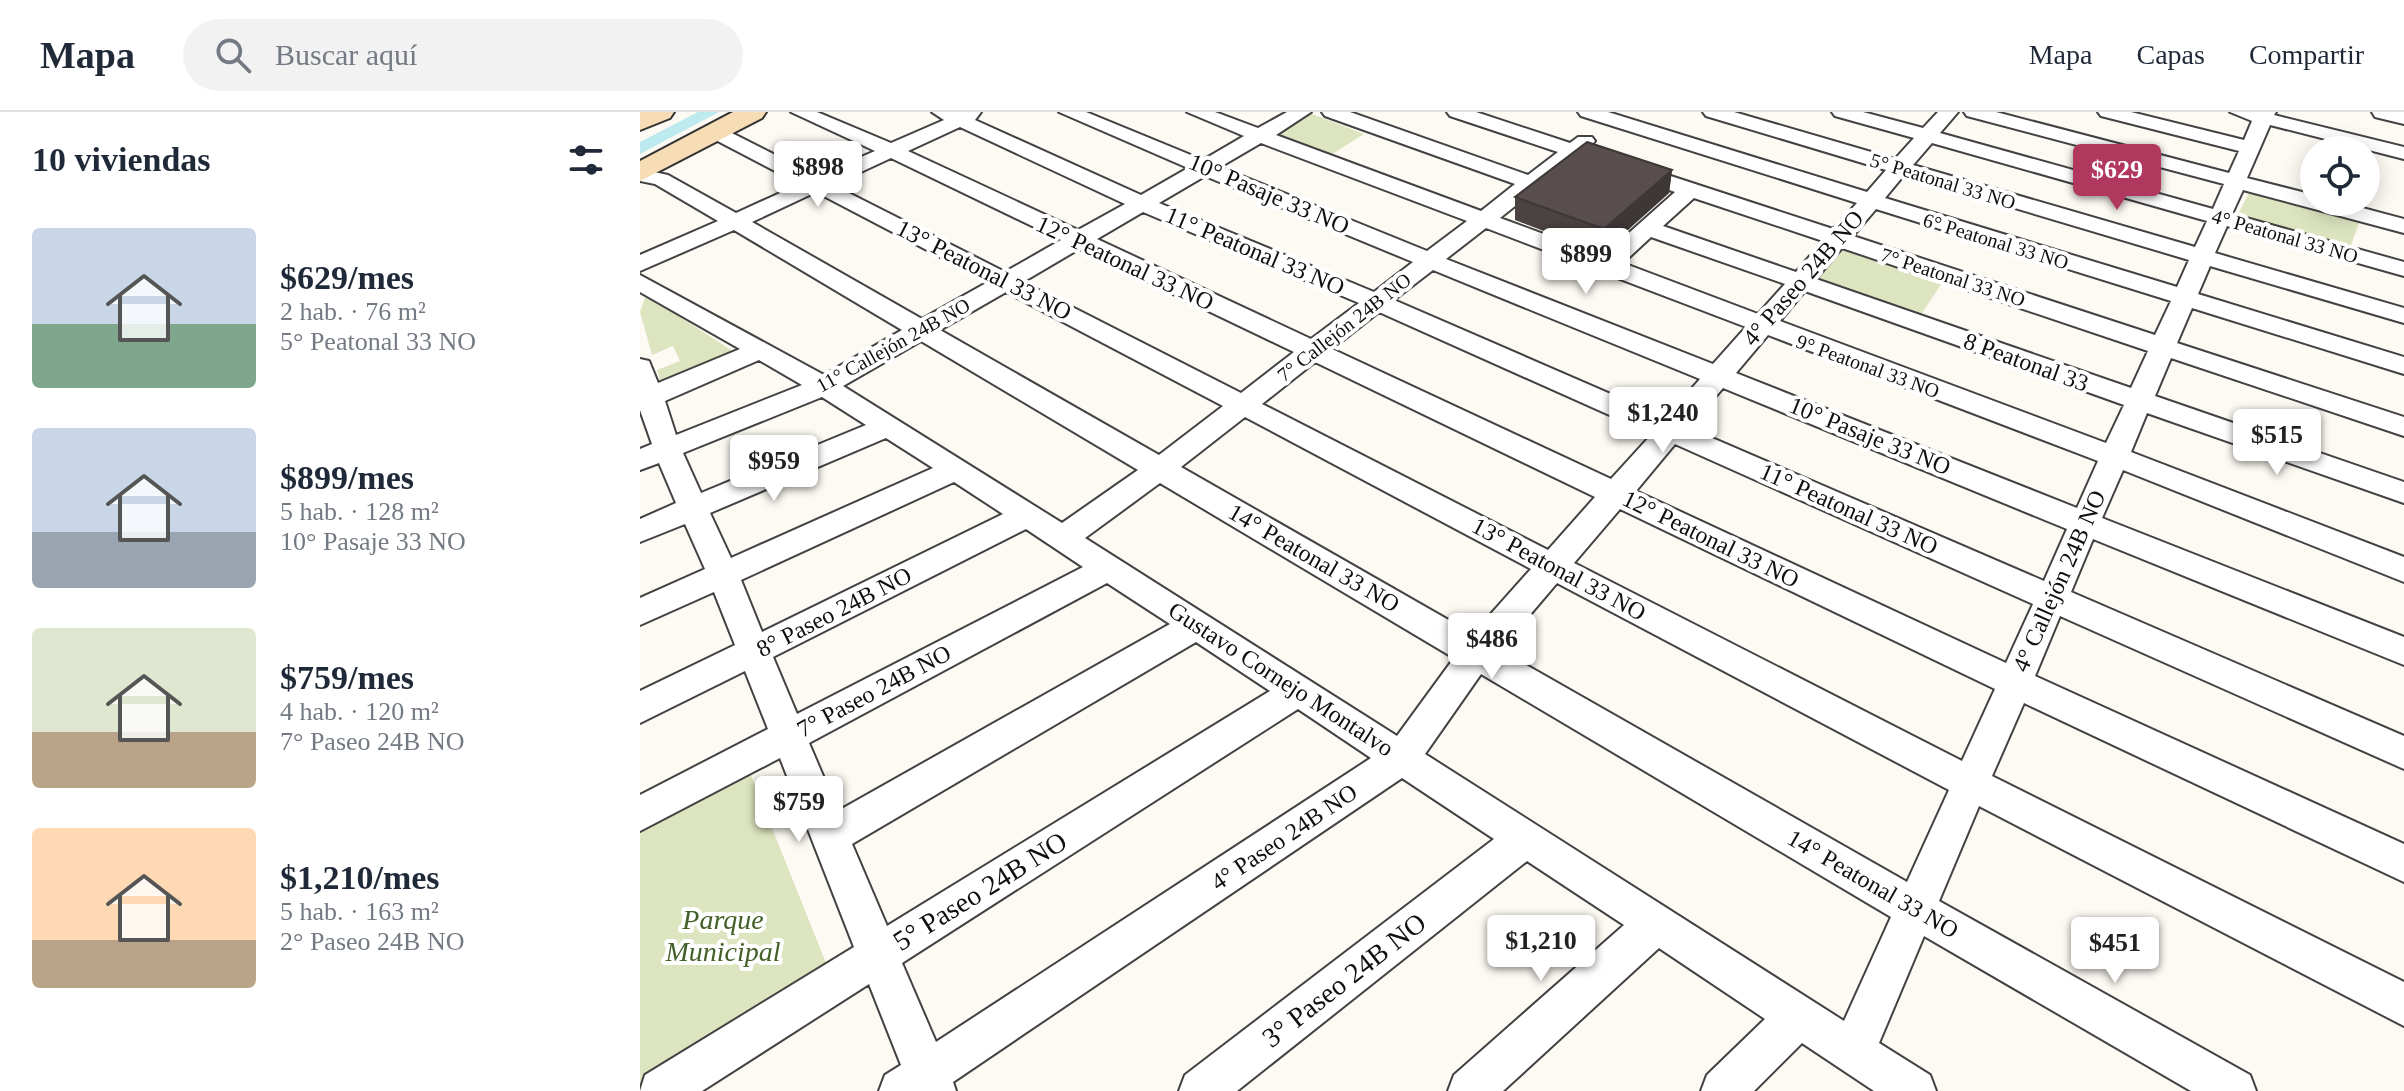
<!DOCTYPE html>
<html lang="es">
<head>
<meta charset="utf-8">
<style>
	body { margin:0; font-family:Georgia,serif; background:#f2f2f3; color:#1f2937; height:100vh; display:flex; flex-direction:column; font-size:30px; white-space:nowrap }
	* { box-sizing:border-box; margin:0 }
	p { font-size:26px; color:#747a83 }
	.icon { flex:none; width:44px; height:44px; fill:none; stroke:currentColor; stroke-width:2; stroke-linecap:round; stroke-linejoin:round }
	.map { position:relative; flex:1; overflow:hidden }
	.details { display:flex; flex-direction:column; background:#fff; width:640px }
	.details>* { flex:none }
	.controls { position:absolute; left:1660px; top:24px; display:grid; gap:16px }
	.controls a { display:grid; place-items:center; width:80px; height:80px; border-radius:50%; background:#fff; box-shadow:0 4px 20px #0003; font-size:40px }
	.price { position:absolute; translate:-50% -68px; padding:0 18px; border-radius:8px; background:#fff; color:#222; font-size:26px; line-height:52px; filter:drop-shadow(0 2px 4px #0008) }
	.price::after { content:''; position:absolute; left:50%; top:48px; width:24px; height:18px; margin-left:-12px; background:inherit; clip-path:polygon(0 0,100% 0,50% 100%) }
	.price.current { background:#b0375e; color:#fff }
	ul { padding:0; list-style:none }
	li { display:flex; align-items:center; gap:24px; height:200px; padding:0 32px }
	li span { display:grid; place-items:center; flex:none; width:224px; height:160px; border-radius:8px; color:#555 }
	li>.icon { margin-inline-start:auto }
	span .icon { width:96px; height:96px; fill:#fffc; stroke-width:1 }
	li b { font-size:34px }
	h2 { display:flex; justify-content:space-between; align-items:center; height:96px; padding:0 32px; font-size:34px }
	header { display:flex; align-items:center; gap:48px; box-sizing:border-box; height:112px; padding:0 40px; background:#fff; border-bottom:2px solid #e0e1e3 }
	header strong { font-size:38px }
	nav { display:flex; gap:44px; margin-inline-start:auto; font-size:28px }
	.search { width:560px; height:72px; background:#f2f2f3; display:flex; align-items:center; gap:20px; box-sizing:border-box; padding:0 28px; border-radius:44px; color:#747a83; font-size:30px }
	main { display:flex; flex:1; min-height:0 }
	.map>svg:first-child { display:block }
	.green { fill:#dde5c0 }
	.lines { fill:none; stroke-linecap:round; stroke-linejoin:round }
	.canal { fill:#bdeaef; fill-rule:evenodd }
	.minor-casing { stroke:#424242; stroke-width:4 }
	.tertiary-casing { stroke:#424242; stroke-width:4 }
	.secondary-casing { stroke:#313131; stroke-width:4 }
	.minor { fill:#fff; fill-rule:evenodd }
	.tertiary { fill:#fff; fill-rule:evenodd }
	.secondary { fill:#f6ddb6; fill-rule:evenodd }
	.wall { fill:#4b4342 }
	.shaded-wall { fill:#3d3736 }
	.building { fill:#574e4d; stroke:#3d3736; stroke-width:2 }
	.labels { text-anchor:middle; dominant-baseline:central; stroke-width:8; stroke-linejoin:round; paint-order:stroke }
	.far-street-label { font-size:20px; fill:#0f0f0f; stroke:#fff }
	.street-label { font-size:24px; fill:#0f0f0f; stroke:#fff }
	.near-street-label { font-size:28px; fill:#0f0f0f; stroke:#fff }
	.near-park-label { font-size:28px; font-style:italic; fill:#426027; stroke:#fff }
</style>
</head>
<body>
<header>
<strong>Mapa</strong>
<div class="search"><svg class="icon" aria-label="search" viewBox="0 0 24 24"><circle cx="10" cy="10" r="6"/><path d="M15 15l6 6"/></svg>Buscar aquí</div>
<nav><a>Mapa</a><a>Capas</a><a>Compartir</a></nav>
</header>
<main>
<section class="details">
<h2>10 viviendas<svg class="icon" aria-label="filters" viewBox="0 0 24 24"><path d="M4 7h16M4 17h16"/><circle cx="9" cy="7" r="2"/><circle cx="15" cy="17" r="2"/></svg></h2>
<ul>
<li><span style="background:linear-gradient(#c9d6e8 60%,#7fa58c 0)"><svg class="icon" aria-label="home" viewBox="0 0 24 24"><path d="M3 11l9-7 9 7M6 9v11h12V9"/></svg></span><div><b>$629/mes</b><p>2 hab. · 76 m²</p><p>5° Peatonal 33 NO</p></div></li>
<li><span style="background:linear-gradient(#c9d6e8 65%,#9aa5b1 0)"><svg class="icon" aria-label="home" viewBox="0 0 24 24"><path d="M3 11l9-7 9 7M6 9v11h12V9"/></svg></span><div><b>$899/mes</b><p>5 hab. · 128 m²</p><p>10° Pasaje 33 NO</p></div></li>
<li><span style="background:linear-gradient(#dfe7d0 65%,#b9a48a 0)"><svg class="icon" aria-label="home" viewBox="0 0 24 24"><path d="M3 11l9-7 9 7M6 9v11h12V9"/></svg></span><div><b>$759/mes</b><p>4 hab. · 120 m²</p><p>7° Paseo 24B NO</p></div></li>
<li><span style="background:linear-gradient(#ffd9b3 70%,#b9a48a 0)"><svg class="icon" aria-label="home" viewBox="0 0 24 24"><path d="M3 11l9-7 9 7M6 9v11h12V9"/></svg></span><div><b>$1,210/mes</b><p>5 hab. · 163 m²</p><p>2° Paseo 24B NO</p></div></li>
</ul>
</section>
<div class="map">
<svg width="1764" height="979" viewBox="0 0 1764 979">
	<rect width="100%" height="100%" fill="#fdf9f3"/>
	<!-- green -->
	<path class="green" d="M 672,2 L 724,22 L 686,46 L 631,26 Z
		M 1610,78 L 1720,108 L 1709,139 L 1596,107 Z
		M 1202,135 L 1304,168 L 1278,207 L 1171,171 Z
		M 6,183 L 99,243 L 23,278 L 17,258 L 40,249 L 33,234 L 12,243 L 0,200 Z
		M 110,661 L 188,856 L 0,974 L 0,721 Z"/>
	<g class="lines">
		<!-- canal -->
		<path class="canal" d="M 58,0 L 79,0 L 0,42 L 0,30 Z"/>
		<defs>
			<path id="minor" d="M 151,0 L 177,0 L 251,31 L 304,8 L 292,0 L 341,0 L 335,8 L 501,83 L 548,56 L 419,0 L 446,0 L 563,48 L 604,24 L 547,0 L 575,0 L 618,16 L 647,0 L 671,0 L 636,23 L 841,99 L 875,72 L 685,4 L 682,0 L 710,0 L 888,63 L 918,40 L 810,4 L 807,0 L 836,0 L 930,31 L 938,25 L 952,25 L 955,29 L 948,37 L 1193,117 L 1217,91 L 941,4 L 938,0 L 968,0 L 1227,80 L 1246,58 L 1066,4 L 1063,0 L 1094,0 L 1255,47 L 1274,26 L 1195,4 L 1192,0 L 1223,0 L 1283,16 L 1298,0 L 1318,0 L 1300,21 L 1573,97 L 1584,72 L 1327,4 L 1324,0 L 1356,0 L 1589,61 L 1599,39 L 1461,4 L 1458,0 L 1491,0 L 1604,28 L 1612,9 L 1590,0 L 1636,0 L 1634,3 L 1764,35 L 1764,47 L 1630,13 L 1607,66 L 1674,83 L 1674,90 L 1700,90 L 1764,107 L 1764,121 L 1603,78 L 1592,102 L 1764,150 L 1764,164 L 1587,114 L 1575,141 L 1764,196 L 1764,211 L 1570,154 L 1558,182 L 1764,245 L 1764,262 L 1552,196 L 1537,231 L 1764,305 L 1764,324 L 1531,246 L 1515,284 L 1764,370 L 1764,391 L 1507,301 L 1491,340 L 1764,445 L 1764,470 L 1483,358 L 1462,406 L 1764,525 L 1764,553 L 1453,427 L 1431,480 L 1764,624 L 1764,657 L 1420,504 L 1395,564 L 1764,732 L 1764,770 L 1384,591 L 1352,664 L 1764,870 L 1764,914 L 1339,694 L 1299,789 L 1610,963 L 1616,979 L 1551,979 L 1284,824 L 1239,931 L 1290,963 L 1296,979 L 1234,979 L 1162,931 L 1114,979 L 1061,979 L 1067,963 L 1125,907 L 1019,836 L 863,979 L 808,979 L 814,963 L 984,813 L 887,749 L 597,979 L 539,979 L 545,963 L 854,727 L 762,666 L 313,970 L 316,979 L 239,979 L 245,963 L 261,953 L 229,872 L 62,979 L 0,979 L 5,963 L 214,835 L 140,646 L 0,719 L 0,683 L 128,617 L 105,559 L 0,611 L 0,579 L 95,533 L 74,480 L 0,513 L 0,486 L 65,457 L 45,412 L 0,430 L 0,407 L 36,391 L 19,351 L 0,358 L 0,337 L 12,332 L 0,298 L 0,247 L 9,249 L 18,271 L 100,237 L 0,180 L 0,163 L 184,263 L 262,218 L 94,118 L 0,159 L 0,143 L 78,109 L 15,72 L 0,69 L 0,57 L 28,63 L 96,101 L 160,72 L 68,24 L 65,20 L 68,16 L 82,16 L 177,64 L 235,39 ZM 320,15 L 485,92 L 438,118 L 268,39 ZM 621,31 L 827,109 L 787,139 L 580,55 ZM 1292,31 L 1567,109 L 1555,135 L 1273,53 ZM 251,46 L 421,128 L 365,160 L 193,73 ZM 935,46 L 1035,80 L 963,144 L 860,106 ZM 1264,63 L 1549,148 L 1537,175 L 1245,86 ZM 565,64 L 773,150 L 734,180 L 519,91 ZM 176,80 L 348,170 L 282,207 L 112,110 ZM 1054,86 L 1183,129 L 1156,160 L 1023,114 ZM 1236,97 L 1531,189 L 1515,223 L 1213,124 ZM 503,100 L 719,191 L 671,227 L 457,127 ZM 846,116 L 1106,215 L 1073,252 L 806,147 ZM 1011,125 L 1145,172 L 1118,202 L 983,151 ZM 1202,136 L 1508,239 L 1491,276 L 1176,167 ZM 439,137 L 654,240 L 601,281 L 383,170 ZM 793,158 L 1060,267 L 1026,306 L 754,188 ZM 1165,179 L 1484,293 L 1466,331 L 1140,209 ZM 366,180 L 583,294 L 519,343 L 300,218 ZM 739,200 L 1012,322 L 971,367 L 692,237 ZM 1128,223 L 1458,349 L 1437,396 L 1096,261 ZM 281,229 L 498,358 L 422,411 L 203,274 ZM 119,248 L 162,273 L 36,323 L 25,289 ZM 675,250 L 955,385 L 908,438 L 622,292 ZM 1083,276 L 1427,417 L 1404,469 L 1049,316 ZM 182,285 L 226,313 L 61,381 L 43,341 ZM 605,305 L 891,457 L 833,522 L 541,355 ZM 246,326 L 293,356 L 91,446 L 70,401 ZM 1035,332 L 1393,492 L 1366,551 L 996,379 ZM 314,370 L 363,402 L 122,520 L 101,468 ZM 520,371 L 814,546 L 757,624 L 445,426 ZM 980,397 L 1355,577 L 1322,649 L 934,451 ZM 386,417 L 443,455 L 157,602 L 133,545 ZM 467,471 L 530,512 L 198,699 L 169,631 ZM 917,471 L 1309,678 L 1267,770 L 860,538 ZM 556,530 L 630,579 L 247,814 L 212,732 ZM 841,562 L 1251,805 L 1204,909 L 785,642 ZM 658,597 L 731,646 L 296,930 L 262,851 Z"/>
			<path id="tertiary" d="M 1732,0 L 1764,0 L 1764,12 L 1735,5 Z"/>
			<path id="secondary" d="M 0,0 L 34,0 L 30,6 L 0,18 Z
				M 93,0 L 126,0 L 122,6 L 0,69 L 0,49 Z"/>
		</defs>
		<!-- minor casing -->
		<use href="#minor" class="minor-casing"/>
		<!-- tertiary casing -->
		<use href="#tertiary" class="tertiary-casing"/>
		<!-- secondary casing -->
		<use href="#secondary" class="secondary-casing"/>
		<!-- minor -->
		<use href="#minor" class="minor"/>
		<!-- tertiary -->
		<use href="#tertiary" class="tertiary"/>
		<!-- secondary -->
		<use href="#secondary" class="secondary"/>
	</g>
	<!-- wall -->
	<path class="wall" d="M 1032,58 L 1029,81 L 962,141 L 875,108 L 875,85 Z"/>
	<!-- shaded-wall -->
	<path class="shaded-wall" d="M 1032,58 L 1029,81 L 962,141 L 964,117 Z"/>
	<!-- building -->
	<path class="building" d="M 947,30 L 1032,58 L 964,117 L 875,85 Z"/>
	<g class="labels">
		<!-- far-street labels -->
		<g class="far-street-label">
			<text transform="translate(1303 69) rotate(17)">5° Peatonal 33 NO</text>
			<text transform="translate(1645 124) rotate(16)">4° Peatonal 33 NO</text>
			<text transform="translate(1356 129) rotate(17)">6° Peatonal 33 NO</text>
			<text transform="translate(1313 165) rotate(18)">7° Peatonal 33 NO</text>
			<text transform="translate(704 215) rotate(-38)">7° Callejón 24B NO</text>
			<text transform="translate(253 233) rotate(-29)">11° Callejón 24B NO</text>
			<text transform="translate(1228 254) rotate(20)">9° Peatonal 33 NO</text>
		</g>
		<!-- street labels -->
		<g class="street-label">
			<text transform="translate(629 82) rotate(23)">10° Pasaje 33 NO</text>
			<text transform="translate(615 139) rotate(23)">11° Peatonal 33 NO</text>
			<text transform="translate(485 151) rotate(25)">12° Peatonal 33 NO</text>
			<text transform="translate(344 158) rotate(27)">13° Peatonal 33 NO</text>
			<text transform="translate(1163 166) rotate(-49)">4° Paseo 24B NO</text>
			<text transform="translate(1386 250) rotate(20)">8 Peatonal 33</text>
			<text transform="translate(1230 324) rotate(22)">10° Pasaje 33 NO</text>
			<text transform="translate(1209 397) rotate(24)">11° Peatonal 33 NO</text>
			<text transform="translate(1071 427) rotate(26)">12° Peatonal 33 NO</text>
			<text transform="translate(674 446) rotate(30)">14° Peatonal 33 NO</text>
			<text transform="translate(919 457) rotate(28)">13° Peatonal 33 NO</text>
			<text transform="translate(1419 469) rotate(-66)">4° Callejón 24B NO</text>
			<text transform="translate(194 500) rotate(-27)">8° Paseo 24B NO</text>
			<text transform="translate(641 567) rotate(33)">Gustavo Cornejo Montalvo</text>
			<text transform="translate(234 579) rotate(-28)">7° Paseo 24B NO</text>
			<text transform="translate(644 725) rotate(-34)">4° Paseo 24B NO</text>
			<text transform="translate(1233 772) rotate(30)">14° Peatonal 33 NO</text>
		</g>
		<!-- near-street labels -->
		<g class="near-street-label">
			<text transform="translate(340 779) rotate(-32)">5° Paseo 24B NO</text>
			<text transform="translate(704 868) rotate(-38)">3° Paseo 24B NO</text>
		</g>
		<!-- near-park labels -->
		<g class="near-park-label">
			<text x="83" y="807">Parque<tspan x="83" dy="32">Municipal</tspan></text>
		</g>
	</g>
</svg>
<div class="controls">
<a><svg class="icon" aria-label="locate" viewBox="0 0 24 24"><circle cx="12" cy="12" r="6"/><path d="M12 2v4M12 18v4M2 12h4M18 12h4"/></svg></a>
</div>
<b class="price" style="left:178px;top:97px">$898</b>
<b class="price current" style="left:1477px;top:100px">$629</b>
<b class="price" style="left:946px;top:184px">$899</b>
<b class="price" style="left:1023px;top:343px">$1,240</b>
<b class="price" style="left:1637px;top:365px">$515</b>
<b class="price" style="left:134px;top:391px">$959</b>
<b class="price" style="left:852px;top:569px">$486</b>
<b class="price" style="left:159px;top:732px">$759</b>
<b class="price" style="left:901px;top:871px">$1,210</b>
<b class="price" style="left:1475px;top:873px">$451</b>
</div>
</main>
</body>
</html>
